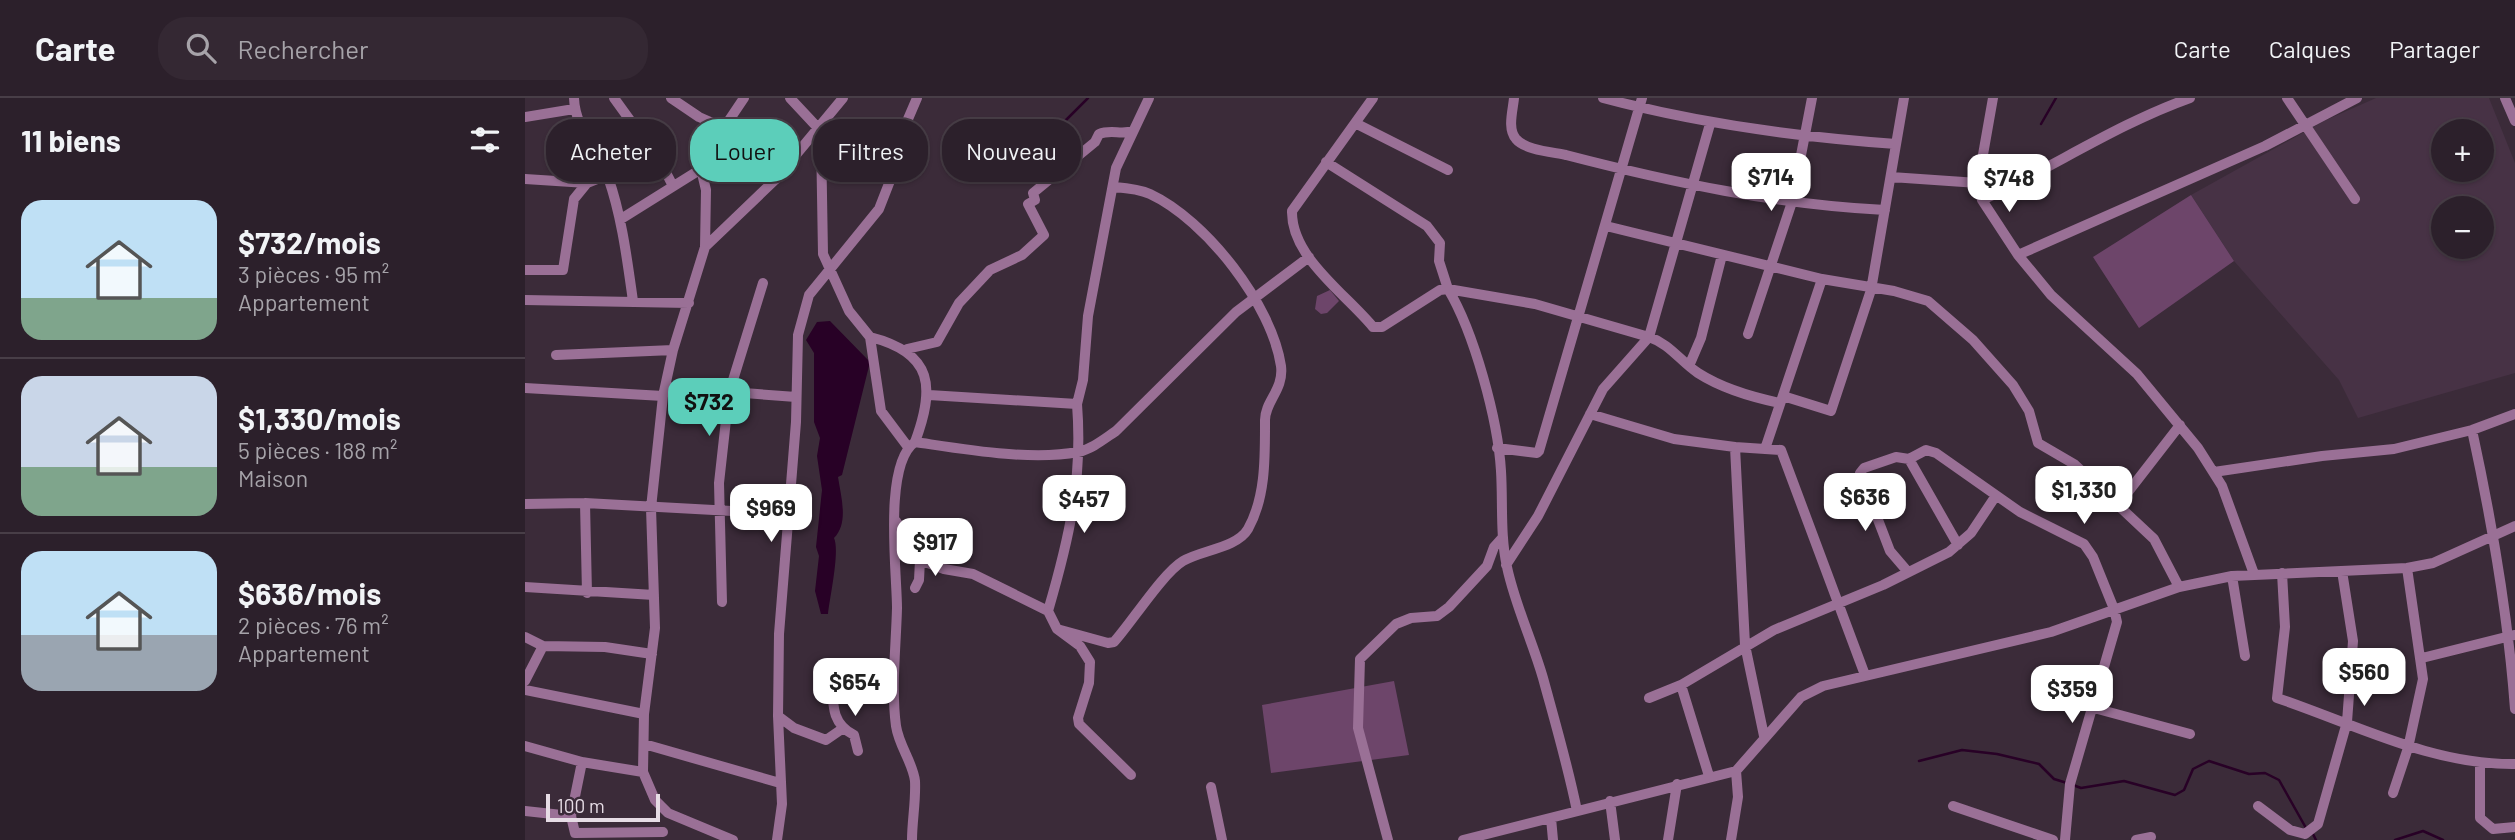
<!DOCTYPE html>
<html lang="fr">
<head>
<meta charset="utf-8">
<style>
	body { margin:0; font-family:Barlow,sans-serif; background:#342833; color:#f1f3f6; height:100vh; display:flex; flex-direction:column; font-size:26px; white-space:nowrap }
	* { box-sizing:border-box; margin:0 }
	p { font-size:23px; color:#a6a3a9 }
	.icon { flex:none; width:38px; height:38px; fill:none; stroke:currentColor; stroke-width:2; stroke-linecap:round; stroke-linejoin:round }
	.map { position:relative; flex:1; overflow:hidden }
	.sheet { display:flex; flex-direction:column; background:#2c202b; width:525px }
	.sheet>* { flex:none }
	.guide { position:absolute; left:21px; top:21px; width:665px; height:63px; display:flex; gap:14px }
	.buttons { position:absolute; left:1906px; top:21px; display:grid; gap:14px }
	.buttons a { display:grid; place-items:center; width:63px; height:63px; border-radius:50%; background:#2c202b; box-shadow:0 2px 5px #0004,0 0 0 2px #483e47; font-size:35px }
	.scale { position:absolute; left:21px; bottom:18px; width:114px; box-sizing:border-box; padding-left:7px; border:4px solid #e6dce5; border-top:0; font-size:19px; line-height:24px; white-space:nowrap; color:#e6dce5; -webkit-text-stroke:5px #3b2b39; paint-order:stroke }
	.price { position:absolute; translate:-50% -60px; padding:0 16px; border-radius:14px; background:#fff; color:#222; font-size:23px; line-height:46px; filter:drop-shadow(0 2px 4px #0008) }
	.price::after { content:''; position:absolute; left:50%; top:42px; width:21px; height:16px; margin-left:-10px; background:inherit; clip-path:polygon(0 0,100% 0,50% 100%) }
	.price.current { background:#5cceba; color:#111 }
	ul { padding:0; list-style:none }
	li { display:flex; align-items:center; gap:21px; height:175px; padding:0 21px }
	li+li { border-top:2px solid #483e47 }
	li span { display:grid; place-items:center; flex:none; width:196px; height:140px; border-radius:21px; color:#555 }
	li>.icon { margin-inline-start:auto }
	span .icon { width:84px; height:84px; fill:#fffc; stroke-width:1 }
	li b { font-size:30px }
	h2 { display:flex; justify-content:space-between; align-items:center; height:84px; padding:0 21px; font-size:30px }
	.pill { padding:0 24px; border-radius:28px; background:#2c202b; box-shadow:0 2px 5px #0004,0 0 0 2px #483e47; font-size:24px; line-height:63px }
	.pill.current { background:#5cceba; color:#111 }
	header { display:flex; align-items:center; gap:42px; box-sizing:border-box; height:98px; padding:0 35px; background:#2c202b; border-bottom:2px solid #483e47 }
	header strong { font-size:33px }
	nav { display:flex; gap:38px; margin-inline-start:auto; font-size:24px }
	.search { width:490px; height:63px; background:#342833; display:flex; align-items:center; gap:18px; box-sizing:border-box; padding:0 24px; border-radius:28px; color:#a6a3a9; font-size:26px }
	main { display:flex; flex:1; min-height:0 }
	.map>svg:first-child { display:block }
	.built { fill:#473245; fill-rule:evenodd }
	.green { fill:#6d456a }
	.water { fill:#280126 }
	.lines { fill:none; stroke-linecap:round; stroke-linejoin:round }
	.stream { stroke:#280126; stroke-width:2.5 }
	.minor { stroke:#9a7096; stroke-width:10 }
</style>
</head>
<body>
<header>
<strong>Carte</strong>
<div class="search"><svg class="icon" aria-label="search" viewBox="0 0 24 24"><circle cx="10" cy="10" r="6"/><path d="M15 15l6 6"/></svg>Rechercher</div>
<nav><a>Carte</a><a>Calques</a><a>Partager</a></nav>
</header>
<main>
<section class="sheet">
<h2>11 biens<svg class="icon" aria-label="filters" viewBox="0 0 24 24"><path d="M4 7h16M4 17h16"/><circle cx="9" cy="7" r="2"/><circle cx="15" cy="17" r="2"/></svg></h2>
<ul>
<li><span style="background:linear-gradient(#bfe0f5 70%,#7fa58c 0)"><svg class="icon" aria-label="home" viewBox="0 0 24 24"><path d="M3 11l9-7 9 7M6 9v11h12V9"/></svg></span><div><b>$732/mois</b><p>3 pièces · 95 m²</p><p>Appartement</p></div></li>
<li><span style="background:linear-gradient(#c9d6e8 65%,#7fa58c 0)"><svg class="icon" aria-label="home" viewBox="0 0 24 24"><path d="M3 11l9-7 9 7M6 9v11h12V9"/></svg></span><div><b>$1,330/mois</b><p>5 pièces · 188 m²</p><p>Maison</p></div></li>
<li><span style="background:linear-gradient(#bfe0f5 60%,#9aa5b1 0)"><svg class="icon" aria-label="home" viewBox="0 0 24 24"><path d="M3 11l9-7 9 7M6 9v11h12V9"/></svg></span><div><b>$636/mois</b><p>2 pièces · 76 m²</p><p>Appartement</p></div></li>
</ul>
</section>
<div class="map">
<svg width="1990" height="742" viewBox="0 0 1990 742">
	<rect width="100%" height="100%" fill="#3b2b39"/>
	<!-- built -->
	<path class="built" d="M 1851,0 L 1964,0 L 1990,65 L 1990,275 L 1833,320 L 1814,282 L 1709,163 L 1666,97 L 1799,23 ZM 1918,33 L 1956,33 L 1956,72 L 1918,72 ZM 1918,110 L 1956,110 L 1956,149 L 1918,149 Z"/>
	<!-- green -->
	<path class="green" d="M 1666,97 L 1709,163 L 1614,230 L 1568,159 Z
		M 805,192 L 814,203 L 802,215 L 796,216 L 790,211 L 792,198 Z
		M 869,583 L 884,657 L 746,675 L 737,607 Z"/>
	<!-- water -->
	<path class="water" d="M 305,223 L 345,264 L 317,377 L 313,379 C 316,399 324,425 309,440 C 315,453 305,498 303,516 L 296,516 L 290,493 L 294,458 L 291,449 L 297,392 L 292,358 L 295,340 L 289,324 L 289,255 L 281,242 L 292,224 Z"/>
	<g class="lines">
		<!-- stream -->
		<path class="stream" d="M 526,22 L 540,23 L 563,0
			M 1516,26 L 1531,0
			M 1394,663 L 1437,652 L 1472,656 L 1514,666 L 1529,681 L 1542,685
			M 1548,687 L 1556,690 L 1599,683 L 1650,697 L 1659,692 L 1668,671 L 1684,663 L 1724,676 L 1740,675 L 1754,682 L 1781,730
			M 1788,736 L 1791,742
			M 1870,742 L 1898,733 L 1918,742"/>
		<!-- minor -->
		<path class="minor" d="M 49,0 C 50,31 73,51 83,79 C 97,119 102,161 108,203
			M 89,0 L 136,65 L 148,88
			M 146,0 L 174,19 L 199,30
			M 265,0 L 293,30 L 296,39 L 298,156 L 324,213 L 345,239 L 356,313 L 383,349
			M 848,0 L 767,113 C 766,159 821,196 848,229 L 857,229 L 915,192 L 923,191 C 949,234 973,322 976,373 C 978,405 975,437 982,469 C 990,507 1007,542 1018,580 C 1030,624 1043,668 1052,713
			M 989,0 C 988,12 982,31 991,41 C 1000,52 1027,54 1041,57 C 1145,84 1253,107 1360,112
			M 1078,0 C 1175,26 1272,39 1371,46
			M 1468,0 L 1453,85 L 1457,102 L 1493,157 L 1526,197 L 1612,276 L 1673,350 L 1697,388 L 1729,476
			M 1762,0 L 1830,101
			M 1980,0 L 1990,23
			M 0,19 L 49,11
			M 832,26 L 923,72
			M 801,64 L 902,128 L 915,145 L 914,163 L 923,191 L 1010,206 L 1124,239 C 1145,246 1155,263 1173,275 C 1198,291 1226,299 1255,305
			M 1366,79 L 1453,85
			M 0,81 L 62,85 L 82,77
			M 1457,102 C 1527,70 1592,26 1665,0
			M 96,121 L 176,71
			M 1081,128 L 1297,181 L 1369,193 L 1403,203 L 1448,242 L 1488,287 L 1504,313 L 1513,345 L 1549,366 L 1629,441 L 1654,489
			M 180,149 L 250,82 L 318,0
			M 1493,157 L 1740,48 L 1832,0
			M 0,172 L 38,172 L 49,101 L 62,85
			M 0,202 L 164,205
			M 1223,236 L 1267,104 L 1287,0
			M 345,239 C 409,255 410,290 390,344 C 358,366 372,475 372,510 C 371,549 366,590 371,628 C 374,648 388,665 390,683 C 391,703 387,723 387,742
			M 382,251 L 412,244 L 434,205 L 465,172 L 497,157 L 519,137 L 503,106 L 510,102 L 508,95 L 570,44 L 574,36 C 586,31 596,37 608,33
			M 31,257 L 148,252
			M 1164,268 L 1176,240 L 1197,157
			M 140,289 L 271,299
			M 0,290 L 138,298
			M 404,297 L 552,306 C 558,382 544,441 523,513
			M 1258,298 L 1306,313 L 1346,192 L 1379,0
			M 552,306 L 558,282 L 563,218 L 591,70 L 624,0
			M 1065,316 L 1149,341 L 1210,349
			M 1947,332 C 1967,424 1983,516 1990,611
			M 390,344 C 438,351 505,363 553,354 C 567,351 579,341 591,333 L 711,214 L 784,159
			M 972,350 L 1012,355 L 1014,353 L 1117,0
			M 1240,351 L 1297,181
			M 1384,361 L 1433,447
			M 1689,374 L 1797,358 L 1869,351 L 1947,332 L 1990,316
			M 60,405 L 62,495
			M 0,406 L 60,405 L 264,416
			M 1593,407 L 1655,327
			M 371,423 L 395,462 L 419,471 L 448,476 L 523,513 L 532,531 L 555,548 L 565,564 L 564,585 L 553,620 L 554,626 L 606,677
			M 981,467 L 1013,418 L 1078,291 L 1124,239 L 1185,26
			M 1383,474 L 1365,453 L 1335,375 L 1339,370 L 1371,359 L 1384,361 L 1401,352 L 1411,355 L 1495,414 L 1559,446 L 1568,459 L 1589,511 L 1592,524 L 1545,686 L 1540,742
			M 1757,475 L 1760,529 L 1752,600 C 1830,626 1906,667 1990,666
			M 1707,478 L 1720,558
			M 0,489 L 129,497
			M 390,490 L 394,482 L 395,462
			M 197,504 L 194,385 L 204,295 L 238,185
			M 532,531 L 583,545 L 589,544 C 607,524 638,475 658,463 C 676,452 712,450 723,431 C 741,399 740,358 740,322 C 740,303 759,292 756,268 C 747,207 681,122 625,96 C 614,91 601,90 589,89
			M 0,539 L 18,548 L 80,549 L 127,556
			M 1897,560 L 1989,537
			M 0,583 L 18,548
			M 307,585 C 308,608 307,626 329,637 L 333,653
			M 1156,587 L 1184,678
			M 0,592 L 119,616
			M 1124,600 L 1156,587 L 1249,532 L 1358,487 L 1424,454 L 1446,435 L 1470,399
			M 1569,610 L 1665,636
			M 253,618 L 269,630 L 301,642 L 317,631
			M 1239,638 L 1220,547 L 1210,349 L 1256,352 L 1340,577
			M 119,646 L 255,685
			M 0,648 L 57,664 L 118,674
			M 57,664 L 46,718 L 50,735 L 138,734
			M 1955,666 L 1955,720 L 1968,731 L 1990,729
			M 686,689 L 697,742
			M 1868,695 L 1883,650 L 1898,581 L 1882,470
			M 1085,703 L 1090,742
			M 1428,708 L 1528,742
			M 1733,708 L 1765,732 L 1780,736 L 1793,726 L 1822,624 L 1828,543 L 1817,473
			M 0,713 L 46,718
			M 1026,720 L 1028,742
			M 208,742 L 143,715 L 130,702 L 118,674 L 119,616 L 130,530 L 126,410 L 138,298 L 148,252 L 180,149 L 181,92 L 176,71 L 182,55 L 219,0
			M 252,742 L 257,706 L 253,618 L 254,536 L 271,324 L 273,237 L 284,197 L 354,111 L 370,70 L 370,58 L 377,35 L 392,0
			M 863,742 L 833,630 L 835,561 L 871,526 L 886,520 L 912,518 L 924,509 L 962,468 L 969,449 L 978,439
			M 938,742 L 1211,673 L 1276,599 L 1298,588 L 1526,534 L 1654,489 L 1707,478 L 1882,470 L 1908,465 L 1990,428
			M 1143,742 L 1152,686
			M 1206,742 L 1213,699 L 1211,673
			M 1611,742 L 1626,739"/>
	</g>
</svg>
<div class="buttons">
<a>+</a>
<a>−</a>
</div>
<div class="scale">100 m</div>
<b class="price" style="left:1246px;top:115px">$714</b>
<b class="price" style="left:1484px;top:116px">$748</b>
<b class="price current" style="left:184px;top:340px">$732</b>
<b class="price" style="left:1559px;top:428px">$1,330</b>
<b class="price" style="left:1340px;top:435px">$636</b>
<b class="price" style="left:559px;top:437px">$457</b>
<b class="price" style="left:246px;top:446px">$969</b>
<b class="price" style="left:410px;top:480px">$917</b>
<b class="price" style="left:1839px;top:610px">$560</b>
<b class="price" style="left:330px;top:620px">$654</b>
<b class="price" style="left:1547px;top:627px">$359</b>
<div class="guide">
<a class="pill">Acheter</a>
<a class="pill current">Louer</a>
<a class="pill">Filtres</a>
<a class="pill">Nouveau</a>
</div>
</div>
</main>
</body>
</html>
